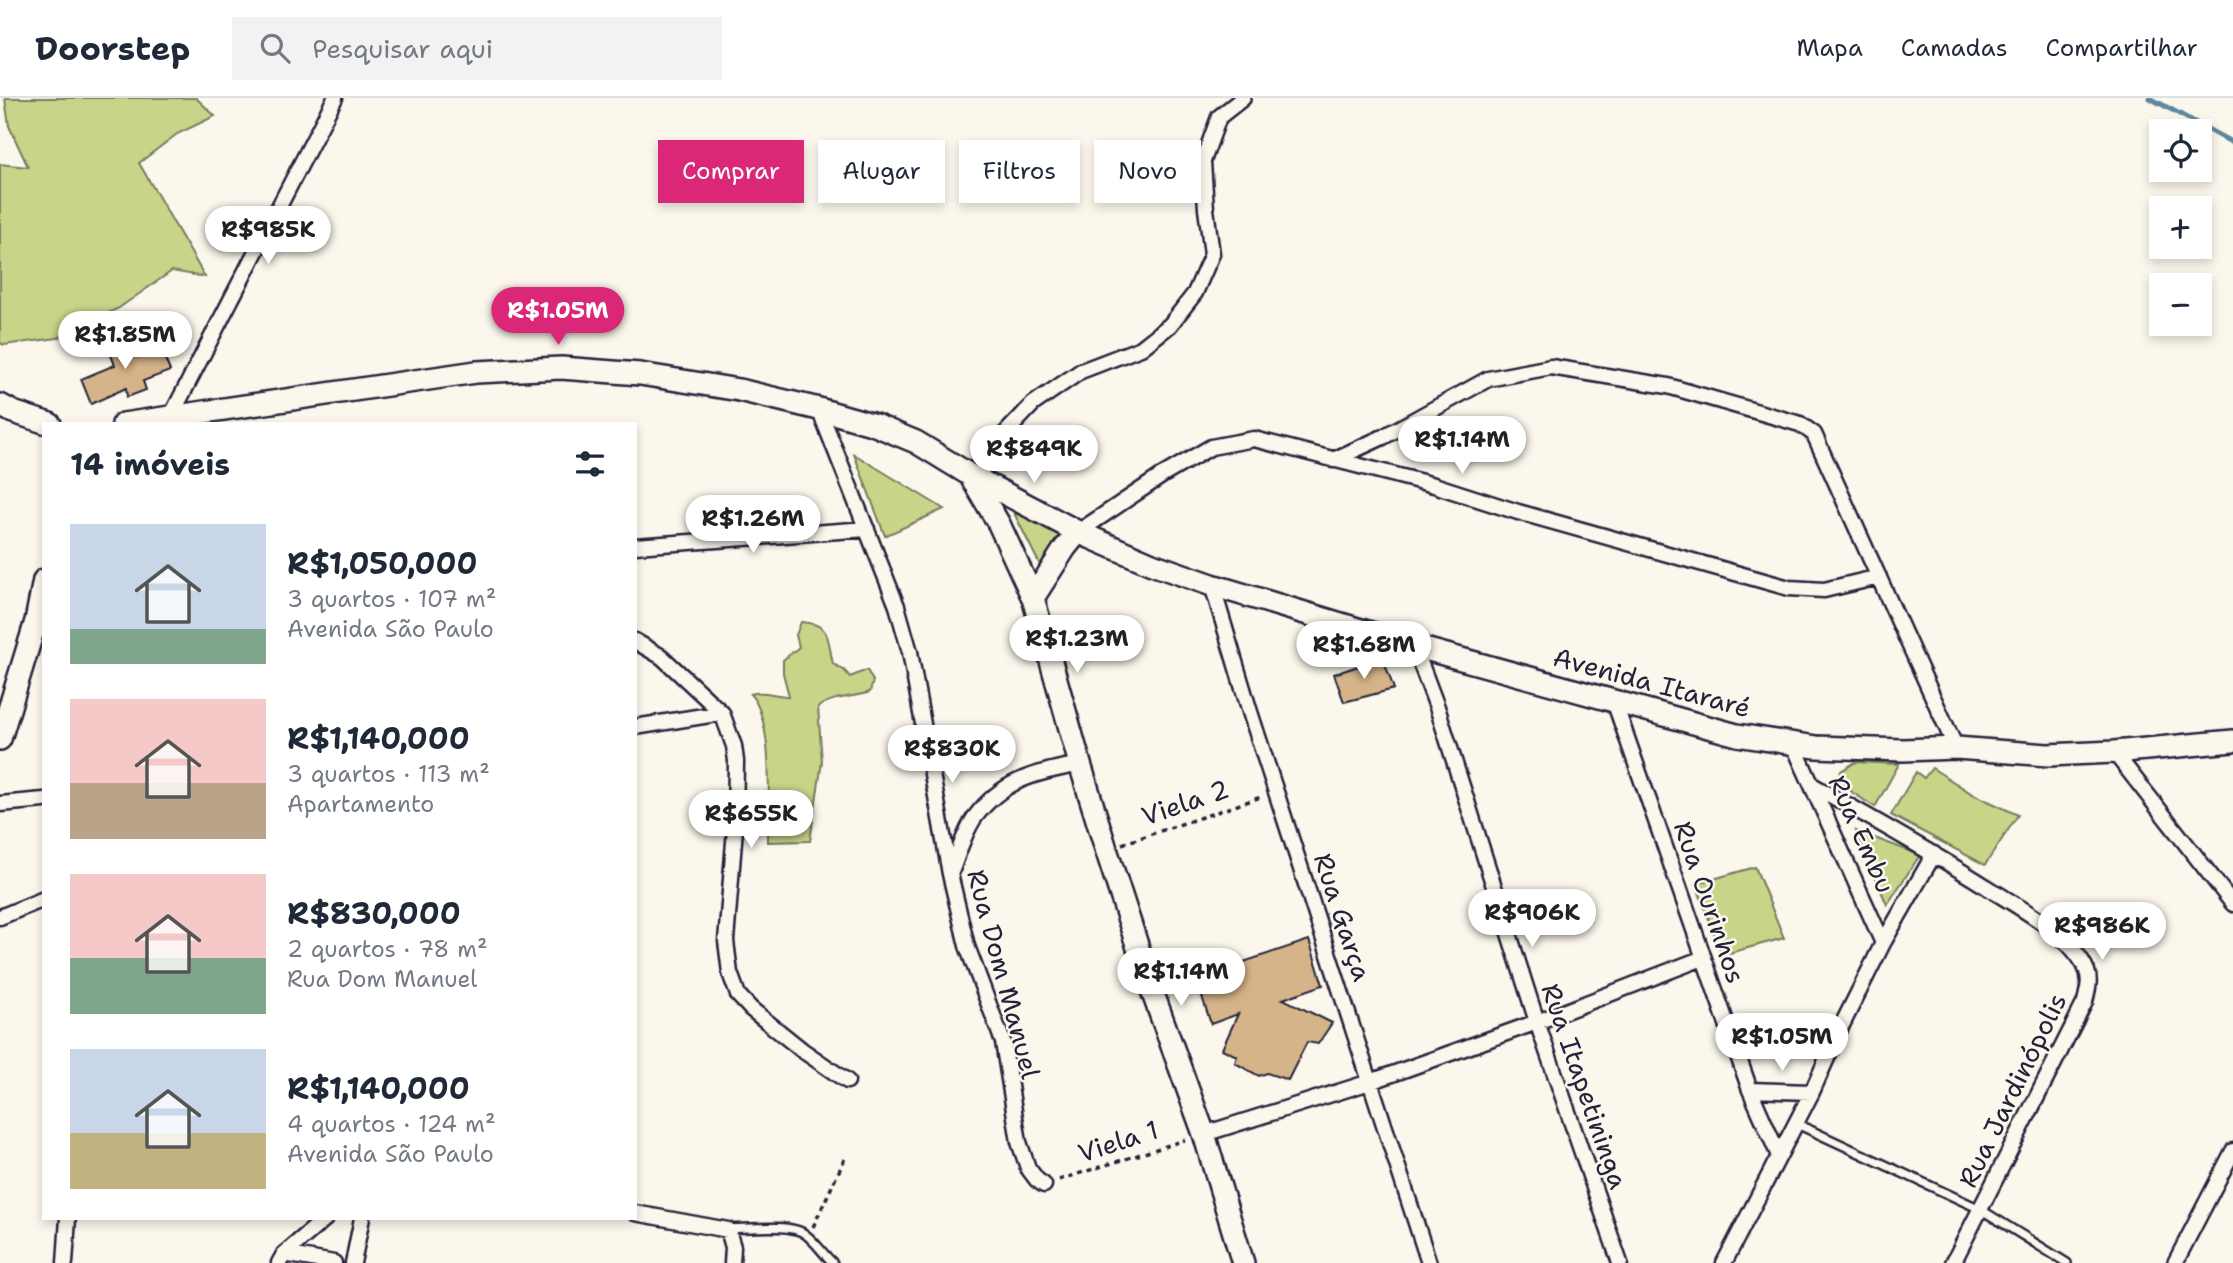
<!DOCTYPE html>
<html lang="pt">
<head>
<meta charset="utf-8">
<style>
	body { margin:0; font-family:"Shantell Sans",sans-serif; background:#f2f2f3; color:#1f2937; height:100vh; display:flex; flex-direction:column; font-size:26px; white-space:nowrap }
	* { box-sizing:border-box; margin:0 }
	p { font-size:23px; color:#747a83 }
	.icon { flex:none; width:38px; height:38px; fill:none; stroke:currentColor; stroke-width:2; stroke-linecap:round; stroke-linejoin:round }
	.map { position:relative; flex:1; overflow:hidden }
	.sheet { position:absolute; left:42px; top:324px; width:595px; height:798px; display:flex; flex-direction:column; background:#fff; border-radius:0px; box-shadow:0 4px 10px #0003 }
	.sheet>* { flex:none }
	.top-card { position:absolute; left:658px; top:42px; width:665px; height:63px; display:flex; gap:14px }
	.controls { position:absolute; left:2149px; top:21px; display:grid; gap:14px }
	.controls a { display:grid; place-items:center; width:63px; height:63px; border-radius:0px; background:#fff; box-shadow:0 4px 10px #0003; font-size:35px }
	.price { position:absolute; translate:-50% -60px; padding:0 16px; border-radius:24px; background:#fff; color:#222; font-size:23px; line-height:46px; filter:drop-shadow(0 2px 4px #0008) }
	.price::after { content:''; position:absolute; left:50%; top:42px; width:21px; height:16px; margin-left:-10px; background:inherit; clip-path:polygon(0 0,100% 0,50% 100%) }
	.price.on { background:#db2777; color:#fff }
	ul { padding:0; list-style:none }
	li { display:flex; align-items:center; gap:21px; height:175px; padding:0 28px }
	li span { display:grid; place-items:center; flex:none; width:196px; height:140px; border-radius:0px; color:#555 }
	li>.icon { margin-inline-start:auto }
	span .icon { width:84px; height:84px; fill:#fffc; stroke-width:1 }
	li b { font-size:30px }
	h2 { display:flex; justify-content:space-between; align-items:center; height:84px; padding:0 28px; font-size:30px }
	.tag { padding:0 24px; border-radius:0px; background:#fff; box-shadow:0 4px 10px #0003; font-size:24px; line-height:63px }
	.tag.on { background:#db2777; color:#fff }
	header { display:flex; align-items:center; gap:42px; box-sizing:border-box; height:98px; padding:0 35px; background:#fff; border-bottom:2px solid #e0e1e3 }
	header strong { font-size:33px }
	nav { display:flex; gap:38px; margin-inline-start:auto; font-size:24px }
	.search { width:490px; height:63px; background:#f2f2f3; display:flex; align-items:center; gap:18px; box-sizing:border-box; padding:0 24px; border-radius:0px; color:#747a83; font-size:26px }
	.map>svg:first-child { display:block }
	.green { fill:#c8d487; stroke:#757b61; stroke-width:2 }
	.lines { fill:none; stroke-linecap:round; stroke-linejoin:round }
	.stream { stroke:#5b879f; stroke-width:5 }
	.building { fill:#d6b489; stroke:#22223b; stroke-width:2 }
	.lane-casing { stroke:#22223b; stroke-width:12 }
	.street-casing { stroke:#22223b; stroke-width:19 }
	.secondary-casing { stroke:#22223b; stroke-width:26 }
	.path { stroke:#22223b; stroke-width:3.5; stroke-dasharray:5 5; stroke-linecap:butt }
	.lane { stroke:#fbf7ec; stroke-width:7 }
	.street { stroke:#fbf7ec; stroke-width:14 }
	.secondary { stroke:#fbf7ec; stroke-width:21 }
	.labels { text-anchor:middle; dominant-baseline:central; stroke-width:5; stroke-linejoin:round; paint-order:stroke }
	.street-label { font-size:26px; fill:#22223b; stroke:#fbf7ec }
</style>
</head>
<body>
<header>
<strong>Doorstep</strong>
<div class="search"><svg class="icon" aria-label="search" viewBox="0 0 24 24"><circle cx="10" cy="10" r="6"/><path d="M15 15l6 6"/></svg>Pesquisar aqui</div>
<nav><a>Mapa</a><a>Camadas</a><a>Compartilhar</a></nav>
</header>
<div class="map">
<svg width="2233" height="1165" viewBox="0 0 2233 1165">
	<rect width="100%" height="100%" fill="#fbf7ec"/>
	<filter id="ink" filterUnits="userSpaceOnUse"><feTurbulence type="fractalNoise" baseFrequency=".0143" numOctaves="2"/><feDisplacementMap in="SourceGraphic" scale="14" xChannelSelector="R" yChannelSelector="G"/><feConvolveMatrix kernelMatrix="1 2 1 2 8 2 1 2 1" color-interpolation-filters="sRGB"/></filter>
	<g filter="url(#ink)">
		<!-- green -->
		<path class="green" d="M 5,0 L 196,0 L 215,18 L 177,36 L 139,65 L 205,179 L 172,173 L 119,210 L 58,240 L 4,247 L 0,245 L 0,66 L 28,69 L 9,28 Z
			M 854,356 L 944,411 L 885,438 Z
			M 1014,415 L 1064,434 L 1043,473 Z
			M 801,524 C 833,526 827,542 833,566 L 844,572 L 850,579 L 867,572 L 873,583 L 870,594 C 852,600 833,598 818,609 L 822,664 L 810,743 L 768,744 C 768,709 775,622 750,596 C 765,592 774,598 789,598 L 783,575 L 783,562 L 799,549 L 796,537 Z
			M 1856,664 L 1899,666 L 1875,709 L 1853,695 L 1839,681 L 1841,673 Z
			M 1932,670 L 1971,695 L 2018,717 L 1985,767 L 1891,717 L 1916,674 L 1924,680 Z
			M 1856,733 L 1920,757 L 1887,807 Z
			M 1755,769 L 1784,840 L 1722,857 L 1696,786 Z"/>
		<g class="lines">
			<!-- stream -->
			<path class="stream" d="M 2150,0 L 2233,45"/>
		</g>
		<!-- building -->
		<path class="building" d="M 126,237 L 135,257 L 159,246 L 170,273 L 143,283 L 146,292 L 127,299 L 126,290 L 91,306 L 81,281 L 115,267 L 106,245 Z
			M 1383,560 L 1394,591 L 1344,604 L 1334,576 Z
			M 1309,842 L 1323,887 L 1283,901 L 1332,925 L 1318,946 L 1307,944 L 1288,982 L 1267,975 L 1259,978 L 1235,965 L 1237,958 L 1222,951 L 1238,916 L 1211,926 L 1196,880 Z"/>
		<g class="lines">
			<defs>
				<path id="lane" d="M 1795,1025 L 1980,1111 L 2067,1165
					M 726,1131 C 745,1131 791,1125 805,1136 C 816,1144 823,1156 833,1165"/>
				<path id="street" d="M 819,311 L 897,508 L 910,554 L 950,776 L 967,848 L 1003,944 L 1019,1044 L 1028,1070 L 1037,1082 L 1044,1087
					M 170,320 L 335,0
					M 1333,362 L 1383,339 L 1488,281 L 1551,269 L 1668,288 L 1800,326 L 1814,336 L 1956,650
					M 977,380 L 1000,341 L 1033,306 L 1081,273 L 1141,250 L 1170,227 L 1195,195 L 1212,156 L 1206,111 L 1203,63 L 1219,19 L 1243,0
					M 1078,434 L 1163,377 L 1211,349 L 1254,341 L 1434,387 L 1518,414 L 1789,490 L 1824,492 L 1879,479
					M 635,448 L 867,431
					M 1212,487 L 1250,614 L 1429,1165
					M 635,543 L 662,559 L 722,615 L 734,648 L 736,663 L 735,731 L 726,843 L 730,875 L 738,897 L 751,911 L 802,952 L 847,983
					M 1414,548 L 1437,609 L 1537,924 L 1620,1165
					M 1614,603 L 1750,992 L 1779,1058
					M 635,629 L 722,615
					M 1794,648 L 1883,845
					M 2114,654 L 2233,806
					M 1814,688 C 1873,721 1932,754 1990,791 C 2020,810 2073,838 2087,873 C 2091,884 2087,894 2085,904 L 1953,1165
					M 0,706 L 44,702
					M 951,774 C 958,757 964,734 975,719 C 1003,681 1036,675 1080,666
					M 0,819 L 44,801
					M 1750,992 L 1812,994
					M 1204,1036 L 1370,984 L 1537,924 L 1703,860
					M 635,1115 L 728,1132 L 733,1149 L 732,1165
					M 284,1156 L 334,1165
					M 65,1165 L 68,1120
					M 279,1165 L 284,1156 L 326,1120
					M 353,1165 L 362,1120
					M 1724,1165 L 1812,994 L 1839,933 L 1883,845 L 1934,756
					M 2175,1165 L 2233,1053"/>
				<path id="secondary" d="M 0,307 L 13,314 L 50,326
					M 123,326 L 476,274 L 561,270 L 640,276 L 739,292 L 819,311 L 875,327 L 916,344 L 970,377 L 1078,434 L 1152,466 L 1212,487 L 1414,548 L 1737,637 L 1816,649 L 1903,652 L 1956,650 L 2048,657 L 2114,654 L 2233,643
					M 971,379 L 999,426 L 1033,500 L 1080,666 L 1106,751 L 1151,890 L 1204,1036 L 1243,1165
					M 1033,500 L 1065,450 L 1078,434
					M 0,641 L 36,523 L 44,482"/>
			</defs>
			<!-- lane casing -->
			<use href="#lane" class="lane-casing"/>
			<!-- street casing -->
			<use href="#street" class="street-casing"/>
			<!-- secondary casing -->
			<use href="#secondary" class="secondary-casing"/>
			<!-- path -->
			<path class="path" d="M 1122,746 L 1261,699
				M 1059,1082 L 1185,1042
				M 813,1129 L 846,1058"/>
			<!-- lane -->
			<use href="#lane" class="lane"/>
			<!-- street -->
			<use href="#street" class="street"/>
			<!-- secondary -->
			<use href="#secondary" class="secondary"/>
		</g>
	</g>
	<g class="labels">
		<!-- street labels -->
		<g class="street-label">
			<text transform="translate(1652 584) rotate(15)">Avenida Itararé</text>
			<text transform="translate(1185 704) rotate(-19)">Viela 2</text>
			<text transform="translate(1862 736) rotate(66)">Rua Embu</text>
			<text transform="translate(1710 804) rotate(71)">Rua Ourinhos</text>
			<text transform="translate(1343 819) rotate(72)">Rua Garça</text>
			<text transform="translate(1004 876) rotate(75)">Rua Dom Manuel</text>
			<text transform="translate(1585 988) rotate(71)">Rua Itapetininga</text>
			<text transform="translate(2012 992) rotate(-64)">Rua Jardinópolis</text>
			<text transform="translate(1118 1043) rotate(-18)">Viela 1</text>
		</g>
	</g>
</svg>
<div class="controls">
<a><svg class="icon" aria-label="locate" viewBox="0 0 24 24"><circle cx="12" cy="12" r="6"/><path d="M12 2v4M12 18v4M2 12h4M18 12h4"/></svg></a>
<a>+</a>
<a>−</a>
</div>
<b class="price" style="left:268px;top:168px">R$985K</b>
<b class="price on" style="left:558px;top:249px">R$1.05M</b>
<b class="price" style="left:125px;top:273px">R$1.85M</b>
<b class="price" style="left:1462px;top:378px">R$1.14M</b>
<b class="price" style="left:1034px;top:387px">R$849K</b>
<b class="price" style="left:753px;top:457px">R$1.26M</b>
<b class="price" style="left:1077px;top:577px">R$1.23M</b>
<b class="price" style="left:1364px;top:583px">R$1.68M</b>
<b class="price" style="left:952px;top:687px">R$830K</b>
<b class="price" style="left:751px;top:752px">R$655K</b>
<b class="price" style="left:1532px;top:851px">R$906K</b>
<b class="price" style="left:2102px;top:864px">R$986K</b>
<b class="price" style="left:1181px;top:910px">R$1.14M</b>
<b class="price" style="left:1782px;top:975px">R$1.05M</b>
<div class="top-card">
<a class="tag on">Comprar</a>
<a class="tag">Alugar</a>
<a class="tag">Filtros</a>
<a class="tag">Novo</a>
</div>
<section class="sheet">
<h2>14 imóveis<svg class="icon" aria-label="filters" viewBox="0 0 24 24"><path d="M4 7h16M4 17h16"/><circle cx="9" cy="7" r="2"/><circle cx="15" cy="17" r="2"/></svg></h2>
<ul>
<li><span style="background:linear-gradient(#c9d6e8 75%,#7fa58c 0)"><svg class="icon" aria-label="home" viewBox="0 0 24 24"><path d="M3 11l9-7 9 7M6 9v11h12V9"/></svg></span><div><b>R$1,050,000</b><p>3 quartos · 107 m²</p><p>Avenida São Paulo</p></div></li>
<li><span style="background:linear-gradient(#f6c9c9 60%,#b9a48a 0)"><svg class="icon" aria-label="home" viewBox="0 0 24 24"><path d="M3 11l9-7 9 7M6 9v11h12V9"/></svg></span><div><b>R$1,140,000</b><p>3 quartos · 113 m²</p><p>Apartamento</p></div></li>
<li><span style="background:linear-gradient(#f6c9c9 60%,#7fa58c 0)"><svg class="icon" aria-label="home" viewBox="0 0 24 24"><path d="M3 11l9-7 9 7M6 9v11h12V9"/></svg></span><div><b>R$830,000</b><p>2 quartos · 78 m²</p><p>Rua Dom Manuel</p></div></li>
<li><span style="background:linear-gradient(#c9d6e8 60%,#c2b280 0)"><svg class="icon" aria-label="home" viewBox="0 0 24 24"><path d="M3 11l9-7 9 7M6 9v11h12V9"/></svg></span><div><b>R$1,140,000</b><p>4 quartos · 124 m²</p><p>Avenida São Paulo</p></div></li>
</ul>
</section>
</div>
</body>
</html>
